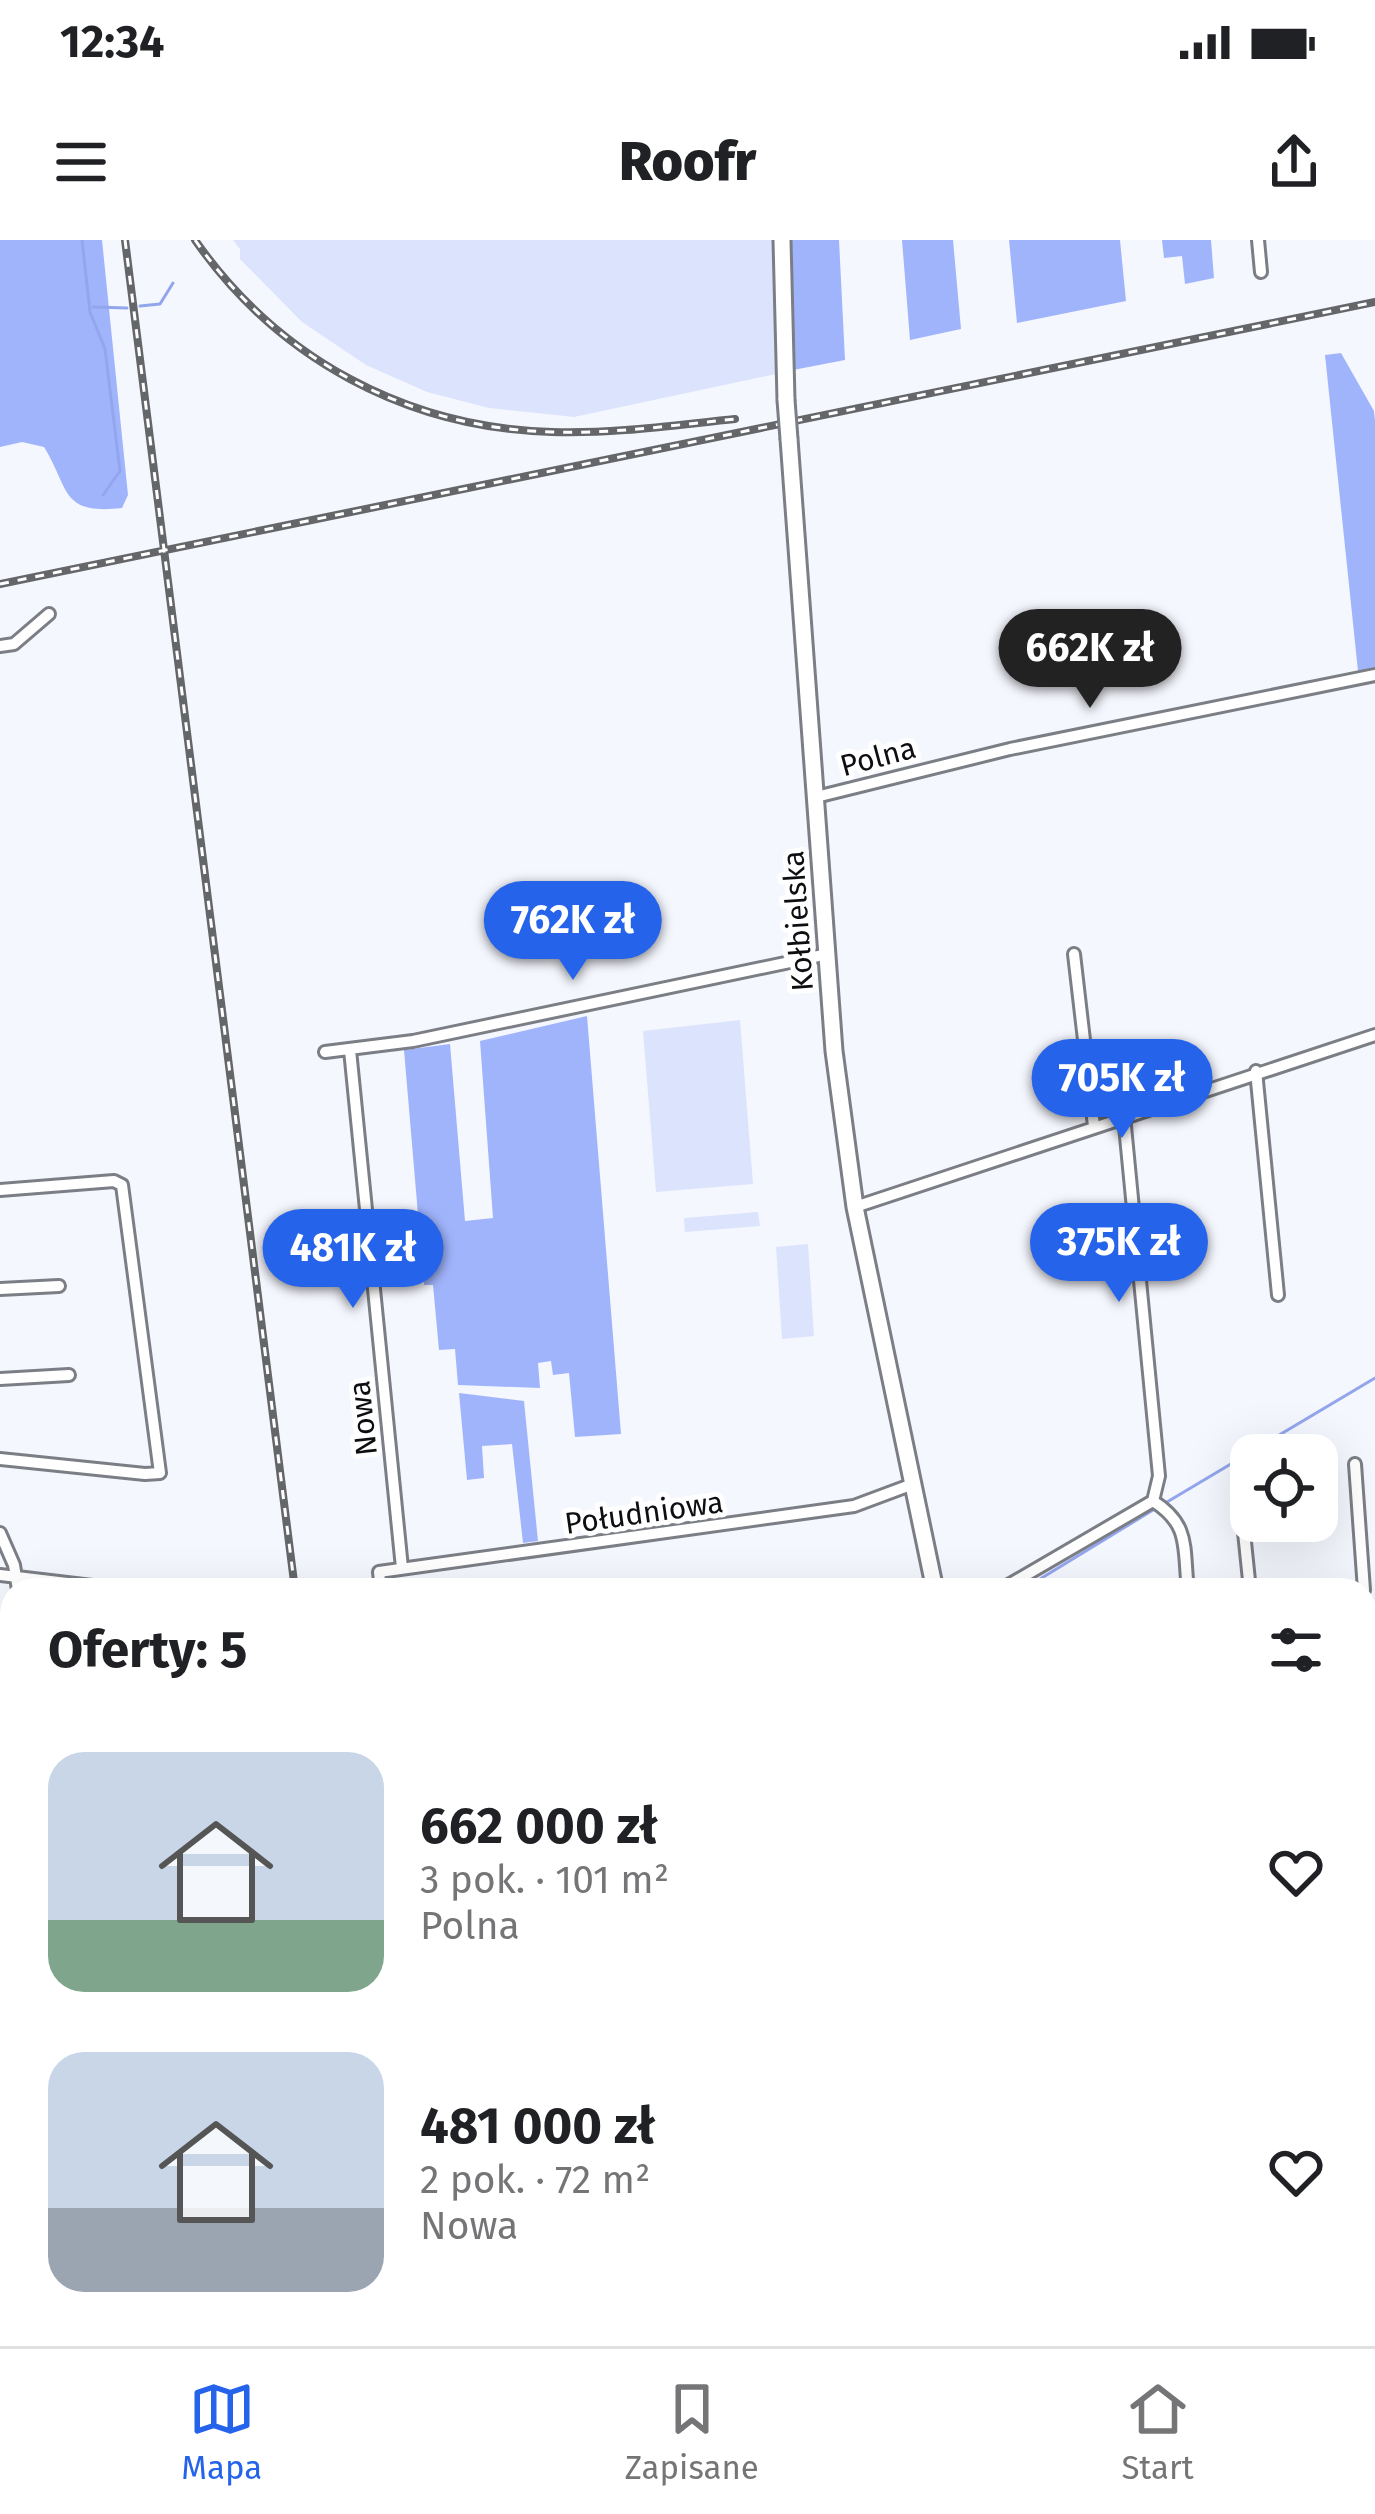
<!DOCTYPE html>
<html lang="pl">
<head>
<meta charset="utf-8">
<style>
	body { margin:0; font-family:"Fira Sans",sans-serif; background:#f6f6f6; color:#202124; height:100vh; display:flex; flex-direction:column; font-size:45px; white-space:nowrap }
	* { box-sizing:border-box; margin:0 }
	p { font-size:39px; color:#757577 }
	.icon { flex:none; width:66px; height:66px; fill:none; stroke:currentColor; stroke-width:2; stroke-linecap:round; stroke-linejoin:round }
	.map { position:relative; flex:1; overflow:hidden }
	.sheet { position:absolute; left:0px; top:1338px; width:1377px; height:768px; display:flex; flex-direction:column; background:#fff; border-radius:36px 36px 0 0; box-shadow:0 12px 48px #0002 }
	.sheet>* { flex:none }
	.controls { position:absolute; left:1230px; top:1194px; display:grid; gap:24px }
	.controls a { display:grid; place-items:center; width:108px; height:108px; border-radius:24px; background:#fff; box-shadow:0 12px 48px #0002; font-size:60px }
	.price { position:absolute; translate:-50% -102px; padding:0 27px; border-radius:42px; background:#2563eb; color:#fff; font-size:39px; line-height:78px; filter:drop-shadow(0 3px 6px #0008) }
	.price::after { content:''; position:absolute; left:50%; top:72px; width:36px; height:27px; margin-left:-18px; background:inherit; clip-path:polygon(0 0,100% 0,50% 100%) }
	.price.active { background:#222; color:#fff }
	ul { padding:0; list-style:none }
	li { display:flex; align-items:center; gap:36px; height:300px; padding:0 48px }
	li span { display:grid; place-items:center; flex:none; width:336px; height:240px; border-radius:36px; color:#555 }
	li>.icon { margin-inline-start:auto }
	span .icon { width:144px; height:144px; fill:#fffc; stroke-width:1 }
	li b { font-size:51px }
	h2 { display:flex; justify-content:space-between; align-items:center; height:144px; padding:0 48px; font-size:51px }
	.status { display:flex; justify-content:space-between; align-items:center; height:84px; padding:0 60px; background:#fff; direction:ltr }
	.status svg { height:33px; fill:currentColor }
	header { display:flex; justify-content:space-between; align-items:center; height:156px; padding:0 48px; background:#fff; font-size:54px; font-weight:800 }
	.dock { display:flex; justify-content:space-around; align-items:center; height:168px; border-top:3px solid #e0e0e0; background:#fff; font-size:33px; color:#757577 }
	.dock a { display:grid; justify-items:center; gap:6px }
	.dock .active { color:#2563eb }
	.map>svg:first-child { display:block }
	.green { fill:#dce4fd }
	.forest { fill:#a0b4fc }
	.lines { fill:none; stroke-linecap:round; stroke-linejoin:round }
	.stream { stroke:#93a6ed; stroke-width:3 }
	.street-casing { stroke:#7c7e86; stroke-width:16 }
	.secondary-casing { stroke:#7c7e86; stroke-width:21 }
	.primary-casing { stroke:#7c7e86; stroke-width:22 }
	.street { stroke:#fff; stroke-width:10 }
	.secondary { stroke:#fff; stroke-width:15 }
	.primary { stroke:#fff; stroke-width:16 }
	.rail-casing { stroke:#65666a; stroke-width:8 }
	.rail { stroke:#fff; stroke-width:3; stroke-dasharray:9; stroke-linecap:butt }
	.secondary-bridge-casing { stroke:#7c7e86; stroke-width:21; stroke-linecap:butt }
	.secondary-bridge { stroke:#fff; stroke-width:15 }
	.labels { text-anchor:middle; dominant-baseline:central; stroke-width:10; stroke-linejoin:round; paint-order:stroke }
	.street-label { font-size:30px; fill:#0d0e11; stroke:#fff }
</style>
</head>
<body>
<div class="status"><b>12:34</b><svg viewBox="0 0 49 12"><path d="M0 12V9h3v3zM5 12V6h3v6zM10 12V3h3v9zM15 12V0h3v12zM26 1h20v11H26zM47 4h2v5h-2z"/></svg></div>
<header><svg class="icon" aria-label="menu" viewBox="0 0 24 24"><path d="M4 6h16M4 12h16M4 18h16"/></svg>Roofr<svg class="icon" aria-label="share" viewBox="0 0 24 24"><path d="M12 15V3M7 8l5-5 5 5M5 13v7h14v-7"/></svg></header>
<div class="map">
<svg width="1375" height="2106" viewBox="0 0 1375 2106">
	<rect width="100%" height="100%" fill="#f5f7fe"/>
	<!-- green -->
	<path class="green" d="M 233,0 L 775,0 L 776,134 L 574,177 L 489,168 L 427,152 L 366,125 L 302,82 L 240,19 L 240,9 Z
		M 740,780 L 753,944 L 656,952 L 643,791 Z
		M 758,972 L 760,986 L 685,992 L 684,978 Z
		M 808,1004 L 814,1096 L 782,1099 L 776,1007 Z
		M 193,2094 L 325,2094 L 328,2106 L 193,2106 Z"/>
	<!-- forest -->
	<path class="forest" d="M 0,0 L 102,0 L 128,255 L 122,268 C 60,275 70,249 44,207 L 22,202 L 0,207 Z
		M 792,0 L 839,0 L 845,120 L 793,130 Z
		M 902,0 L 953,0 L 961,89 L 910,100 Z
		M 1009,0 L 1120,0 L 1126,61 L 1017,83 Z
		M 1162,0 L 1211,0 L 1214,38 L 1185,44 L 1182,16 L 1164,18 Z
		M 1341,113 L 1374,171 L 1375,181 L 1375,429 L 1358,431 L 1325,115 Z
		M 587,776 L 621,1194 L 575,1197 L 569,1133 L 553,1135 L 551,1121 L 538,1123 L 540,1148 L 458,1145 L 455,1109 L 439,1110 L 433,1045 L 424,1045 L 404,810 L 450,804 L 465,981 L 493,978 L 480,801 Z
		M 459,1153 L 524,1161 L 538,1301 L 523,1303 L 512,1204 L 482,1206 L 484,1238 L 467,1240 Z"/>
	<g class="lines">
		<!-- stream -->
		<path class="stream" d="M 82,0 L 90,72 L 105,109 L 120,231 L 103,255
			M 140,66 L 160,64 L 173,43
			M 93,67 L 127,68
			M 1162,1265 L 1375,1138
			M 1022,1350 L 1153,1270"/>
		<defs>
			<path id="street" d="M 1258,0 L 1261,32
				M 0,406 L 14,404 L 49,374
				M 816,557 L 1010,509 L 1375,435
				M 1074,714 L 1094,886
				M 350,810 L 402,1328
				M 325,812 L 413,801 L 828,714
				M 1256,831 L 1278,1055
				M 1124,876 L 1159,1236 L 1153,1261
				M 0,950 L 114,941 L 122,945 L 160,1233 L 145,1234 L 0,1219
				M 855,967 L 1375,795
				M 0,1049 L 59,1046
				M 0,1139 L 69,1135
				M 1355,1224 L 1364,1350
				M 1153,1261 C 1191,1285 1183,1308 1188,1350
				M 1242,1273 L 1250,1350
				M 0,1293 L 14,1325 L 18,1350
				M 0,1335 L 126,1350
				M 381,1350 L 379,1332 L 854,1266 L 913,1244
				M 1000,1350 L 1153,1261
				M 1365,1363 L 1372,1459
				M 5,1868 L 7,1445 L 12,1400
				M 0,2034 L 12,2034
				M 662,2094 L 666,2106
				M 1151,2094 L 1155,2106
				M 13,2106 L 13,2094
				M 940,2106 L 971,2094"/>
			<path id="secondary" d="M 782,0 L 786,160
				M 789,199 L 834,811 L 855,967 L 935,1350
				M 339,2094 L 341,2106"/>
			<path id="primary" d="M 0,1877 L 12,1877
				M 1365,1887 L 1375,1886"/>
		</defs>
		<!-- street casing -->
		<use href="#street" class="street-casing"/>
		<!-- secondary casing -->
		<use href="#secondary" class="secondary-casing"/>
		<!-- primary casing -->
		<use href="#primary" class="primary-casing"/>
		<!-- street -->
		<use href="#street" class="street"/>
		<!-- secondary -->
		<use href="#secondary" class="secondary"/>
		<!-- primary -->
		<use href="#primary" class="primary"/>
		<defs>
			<path id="rail" d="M 125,0 L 295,1350
				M 195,0 C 278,119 407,188 552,192 C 613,194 675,185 735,179
				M 0,344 L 1375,62
				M 399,2094 L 402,2106"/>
		</defs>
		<!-- rail casing -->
		<use href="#rail" class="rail-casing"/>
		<!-- rail -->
		<use href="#rail" class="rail"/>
		<defs>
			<path id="secondary-bridge" d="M 786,160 L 789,199"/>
		</defs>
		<!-- secondary-bridge casing -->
		<use href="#secondary-bridge" class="secondary-bridge-casing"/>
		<!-- secondary-bridge -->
		<use href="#secondary-bridge" class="secondary-bridge"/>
	</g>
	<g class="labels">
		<!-- street labels -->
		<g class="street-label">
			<text transform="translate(878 517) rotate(-15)">Polna</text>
			<text transform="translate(798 681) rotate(-94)">Kołbielska</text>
			<text transform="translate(363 1178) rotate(-96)">Nowa</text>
			<text transform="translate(644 1273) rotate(-8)">Południowa</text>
		</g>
	</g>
</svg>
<div class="controls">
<a><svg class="icon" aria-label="locate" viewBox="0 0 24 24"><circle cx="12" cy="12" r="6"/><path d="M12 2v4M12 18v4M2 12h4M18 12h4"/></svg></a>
</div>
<b class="price active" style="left:1090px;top:471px">662K zł</b>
<b class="price" style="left:573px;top:743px">762K zł</b>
<b class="price" style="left:1122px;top:901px">705K zł</b>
<b class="price" style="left:1119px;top:1065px">375K zł</b>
<b class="price" style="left:353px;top:1071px">481K zł</b>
<section class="sheet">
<h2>Oferty: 5<svg class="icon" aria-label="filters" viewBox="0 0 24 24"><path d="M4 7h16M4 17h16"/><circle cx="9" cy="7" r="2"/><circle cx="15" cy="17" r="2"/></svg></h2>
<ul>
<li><span style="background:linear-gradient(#c9d6e8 70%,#7fa58c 0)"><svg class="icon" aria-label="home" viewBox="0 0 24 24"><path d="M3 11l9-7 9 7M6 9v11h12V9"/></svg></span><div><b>662 000 zł</b><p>3 pok. · 101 m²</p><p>Polna</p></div><svg class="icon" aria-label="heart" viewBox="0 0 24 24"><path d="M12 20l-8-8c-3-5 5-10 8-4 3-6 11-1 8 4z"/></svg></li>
<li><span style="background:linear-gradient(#c9d6e8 65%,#9aa5b1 0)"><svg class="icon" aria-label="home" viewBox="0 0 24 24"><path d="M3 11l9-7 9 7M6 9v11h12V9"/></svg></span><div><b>481 000 zł</b><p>2 pok. · 72 m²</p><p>Nowa</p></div><svg class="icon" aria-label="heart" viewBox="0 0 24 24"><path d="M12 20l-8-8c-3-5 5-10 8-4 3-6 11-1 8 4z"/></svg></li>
</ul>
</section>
</div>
<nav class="dock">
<a class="active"><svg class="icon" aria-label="map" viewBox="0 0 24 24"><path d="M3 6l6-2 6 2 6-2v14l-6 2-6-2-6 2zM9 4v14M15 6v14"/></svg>Mapa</a>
<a><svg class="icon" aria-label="saved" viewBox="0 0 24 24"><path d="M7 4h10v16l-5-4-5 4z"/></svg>Zapisane</a>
<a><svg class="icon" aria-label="home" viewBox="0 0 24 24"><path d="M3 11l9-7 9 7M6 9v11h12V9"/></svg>Start</a>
</nav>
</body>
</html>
